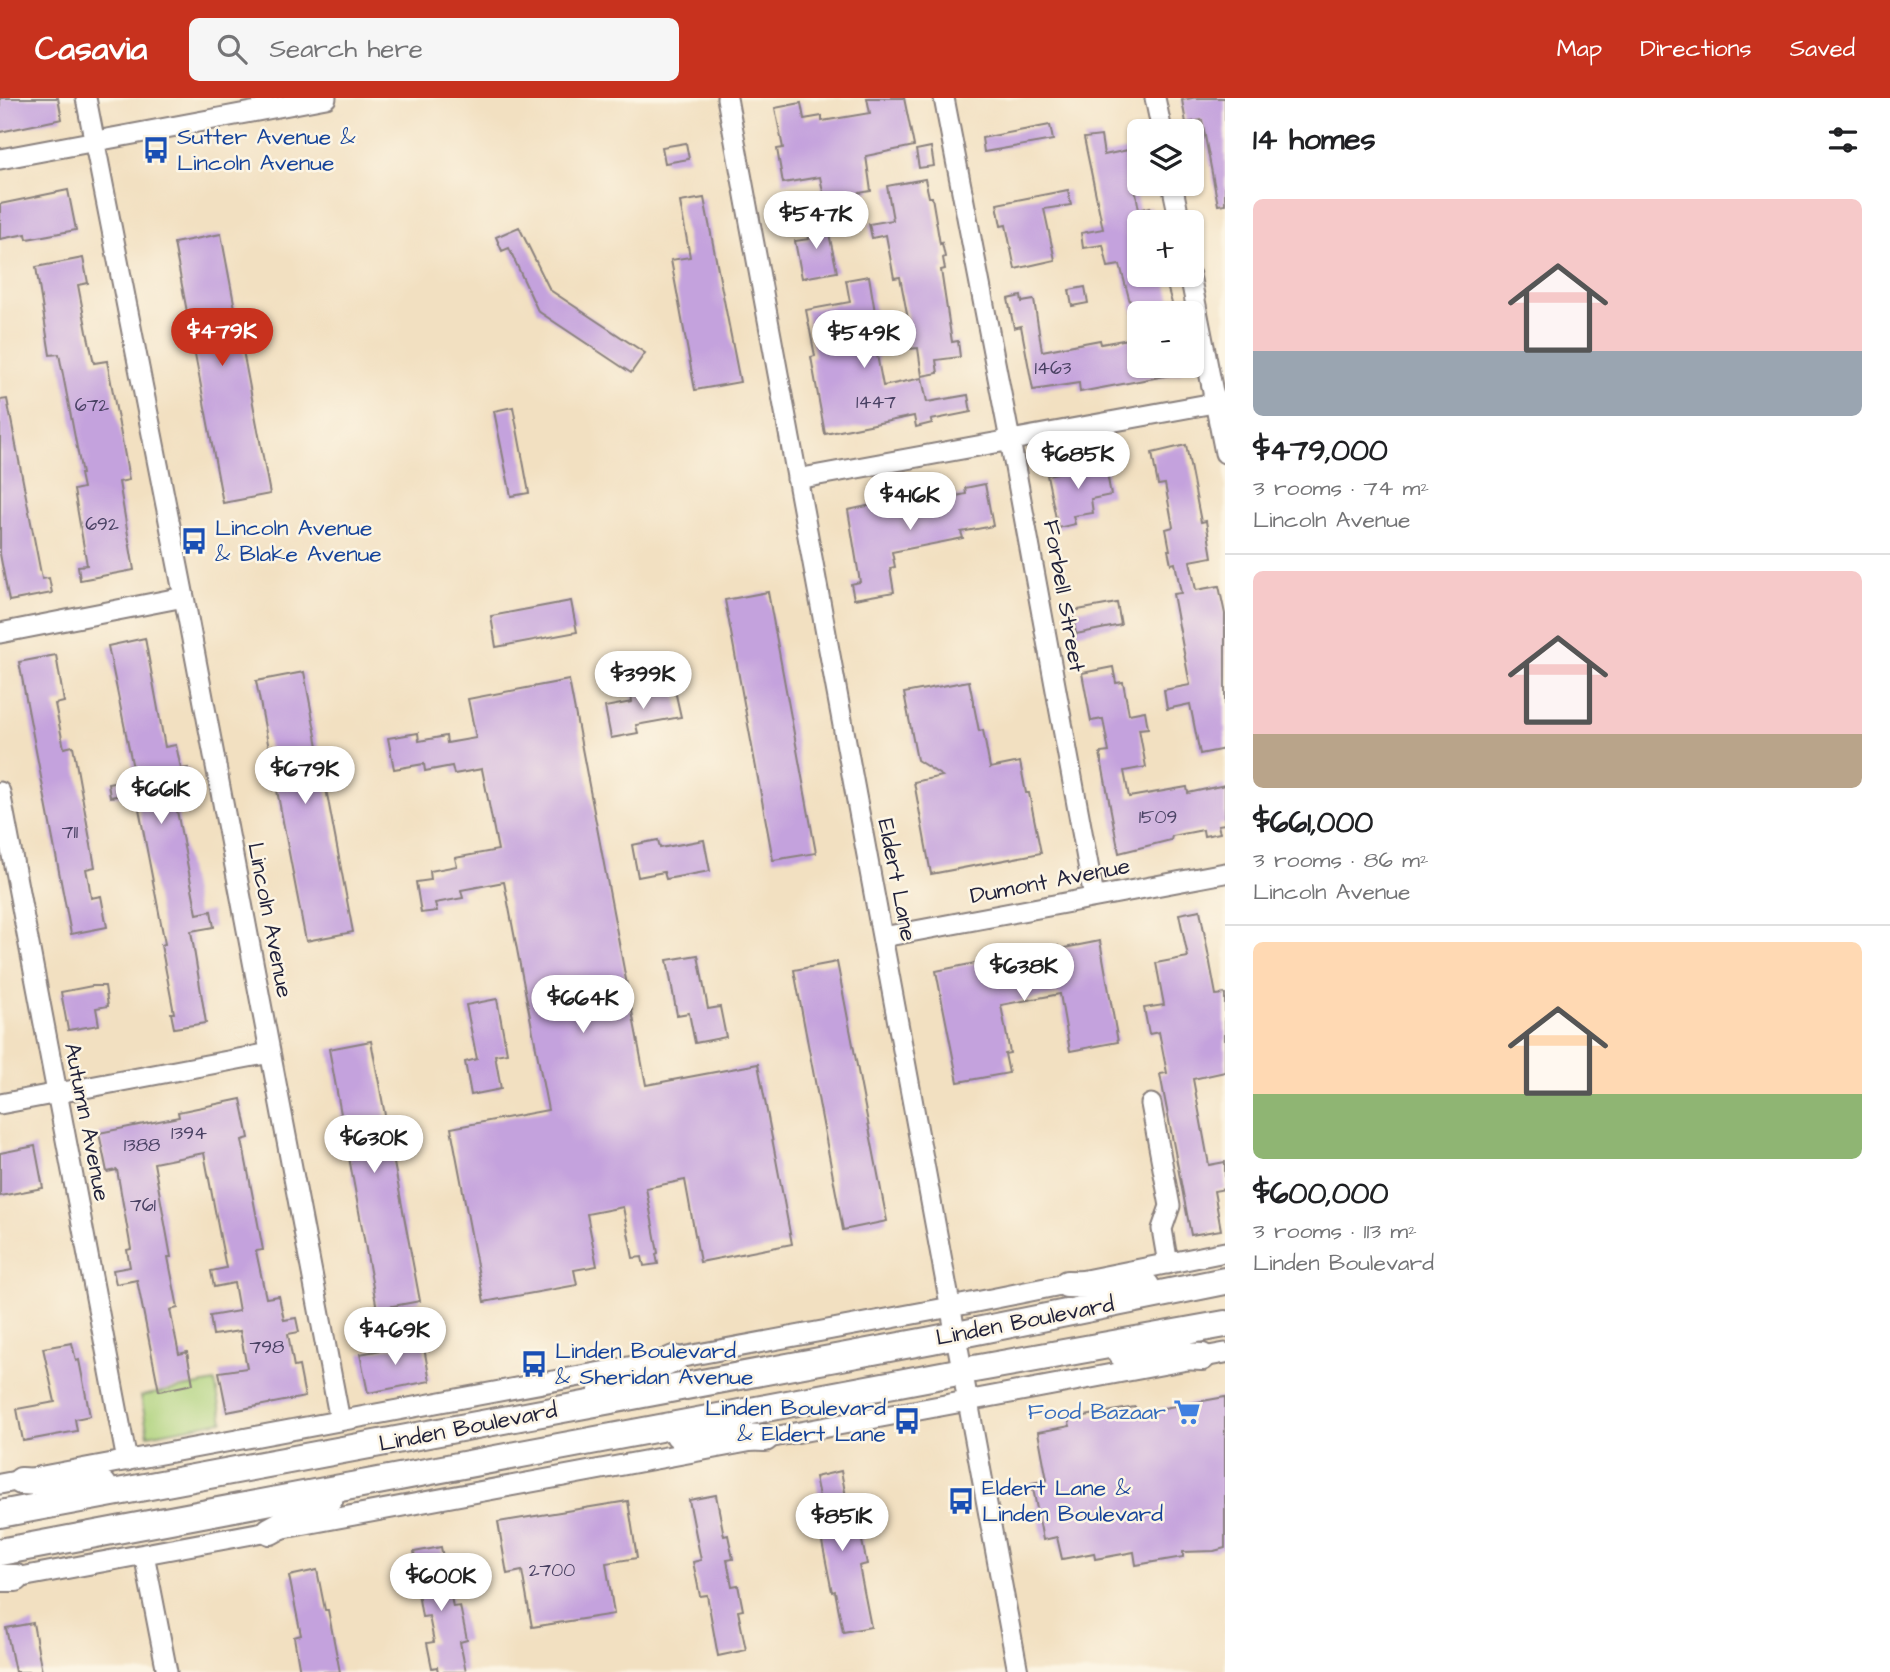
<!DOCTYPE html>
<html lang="en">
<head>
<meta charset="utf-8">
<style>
	body { margin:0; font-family:"Architects Daughter",sans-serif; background:#f6f6f6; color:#202124; height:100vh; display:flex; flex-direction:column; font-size:26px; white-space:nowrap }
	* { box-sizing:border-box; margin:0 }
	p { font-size:23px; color:#757577 }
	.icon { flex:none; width:38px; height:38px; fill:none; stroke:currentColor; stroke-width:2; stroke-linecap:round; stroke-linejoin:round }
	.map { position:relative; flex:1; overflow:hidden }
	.drawer { display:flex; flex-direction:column; background:#fff; width:665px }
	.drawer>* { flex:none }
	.buttons { position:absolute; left:1127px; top:21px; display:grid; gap:14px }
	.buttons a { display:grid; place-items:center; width:77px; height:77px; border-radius:10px; background:#fff; box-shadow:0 2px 5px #0004; font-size:35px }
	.price { position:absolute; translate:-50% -60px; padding:0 16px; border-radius:24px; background:#fff; color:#222; font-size:23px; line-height:46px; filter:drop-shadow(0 2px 4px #0008) }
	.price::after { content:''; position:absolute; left:50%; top:42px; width:21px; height:16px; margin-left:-10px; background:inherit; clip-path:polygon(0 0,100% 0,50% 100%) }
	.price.selected { background:#c8321e; color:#fff }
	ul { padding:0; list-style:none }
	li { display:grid; align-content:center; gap:14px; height:371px; padding:0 28px }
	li+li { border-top:2px solid #e0e0e0 }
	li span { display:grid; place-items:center; height:217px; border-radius:10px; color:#555 }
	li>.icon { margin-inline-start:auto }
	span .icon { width:126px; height:126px; fill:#fffc; stroke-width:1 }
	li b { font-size:30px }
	h2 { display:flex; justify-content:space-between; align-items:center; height:84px; padding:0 28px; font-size:30px }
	header { display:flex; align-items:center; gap:42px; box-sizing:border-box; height:98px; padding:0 35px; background:#c8321e; color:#fff }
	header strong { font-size:33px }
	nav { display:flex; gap:38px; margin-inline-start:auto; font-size:24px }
	.search { width:490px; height:63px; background:#f6f6f6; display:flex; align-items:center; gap:18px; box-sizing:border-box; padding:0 24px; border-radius:10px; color:#757577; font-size:26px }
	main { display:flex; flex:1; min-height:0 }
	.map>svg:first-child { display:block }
	.green { fill:#add27c; stroke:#687a5c; stroke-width:2 }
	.building { fill:#c4a2dd }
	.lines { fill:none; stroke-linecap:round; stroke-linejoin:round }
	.minor-casing { stroke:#8a817e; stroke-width:23 }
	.highway-casing { stroke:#8a817e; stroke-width:30 }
	.minor { stroke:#fff; stroke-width:19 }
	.highway { stroke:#fff; stroke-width:26 }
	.labels { text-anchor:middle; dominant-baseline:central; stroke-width:5; stroke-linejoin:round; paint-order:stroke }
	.number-label { font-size:19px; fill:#4a4264 }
	.transit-label { font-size:23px; fill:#164399; stroke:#fcf5e5; text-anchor:start }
	.street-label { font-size:23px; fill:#22223b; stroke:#fcf5e5 }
	.shop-label { font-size:23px; fill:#366cbe; stroke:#fcf5e5; text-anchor:end }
</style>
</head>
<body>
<header>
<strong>Casavia</strong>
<div class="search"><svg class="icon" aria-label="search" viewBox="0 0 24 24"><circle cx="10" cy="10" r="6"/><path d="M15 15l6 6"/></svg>Search here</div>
<nav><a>Map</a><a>Directions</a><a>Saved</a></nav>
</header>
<main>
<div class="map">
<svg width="1225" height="1574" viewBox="0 0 1225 1574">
	<rect width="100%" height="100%" fill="#fcf5e5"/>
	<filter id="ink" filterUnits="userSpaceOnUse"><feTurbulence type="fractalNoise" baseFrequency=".0143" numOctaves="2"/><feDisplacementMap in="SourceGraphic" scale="14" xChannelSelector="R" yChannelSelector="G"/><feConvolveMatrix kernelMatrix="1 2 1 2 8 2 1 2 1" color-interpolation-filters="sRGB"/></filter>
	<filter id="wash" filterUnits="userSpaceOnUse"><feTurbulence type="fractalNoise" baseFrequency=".00686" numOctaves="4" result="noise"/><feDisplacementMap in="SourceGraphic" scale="28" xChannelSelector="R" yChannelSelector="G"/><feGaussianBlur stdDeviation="1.57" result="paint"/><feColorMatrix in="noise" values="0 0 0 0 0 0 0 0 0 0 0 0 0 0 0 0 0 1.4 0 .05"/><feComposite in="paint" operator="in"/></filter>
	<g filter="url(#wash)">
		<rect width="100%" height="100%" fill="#f2e0c1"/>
		<!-- green -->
		<path class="green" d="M 215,1284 L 223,1323 L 148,1337 L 141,1298 Z"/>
		<g id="blocks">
			<!-- building -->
			<path class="building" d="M 0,0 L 58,0 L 62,21 L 0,34 Z
				M 867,0 L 904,0 L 914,48 L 866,58 L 871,93 L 853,96 L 859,126 L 831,132 L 820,79 L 783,85 L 777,51 L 783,50 L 775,10 L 801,5 L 804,21 L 822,18 L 822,23 L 870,15 Z
				M 1192,0 L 1225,0 L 1225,106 L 1218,107 L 1202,22 L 1186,25 L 1182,2 Z
				M 1050,27 L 1053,42 L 984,54 L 982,40 Z
				M 1101,38 L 1104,57 L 1128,52 L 1139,112 L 1150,109 L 1153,124 L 1139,124 L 1139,177 L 1164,177 L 1173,209 L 1169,210 L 1171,215 L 1133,215 L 1120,167 L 1108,169 L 1103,147 L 1083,150 L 1081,135 L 1103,131 L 1084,40 Z
				M 686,45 L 689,61 L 665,65 L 662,49 Z
				M 931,49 L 934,68 L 919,70 L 916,52 Z
				M 925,81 L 929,99 L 932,99 L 940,146 L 942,145 L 945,159 L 943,160 L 945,171 L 941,172 L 952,244 L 958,243 L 960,259 L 936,262 L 938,275 L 922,278 L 918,250 L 909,251 L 905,227 L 909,226 L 900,179 L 894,180 L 886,137 L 872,140 L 869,126 L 893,122 L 887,88 Z
				M 68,92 L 76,132 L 27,141 L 26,136 L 0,141 L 0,106 Z
				M 1068,92 L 1071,107 L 1044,111 L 1055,162 L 1015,171 L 1006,127 L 1001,128 L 997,106 Z
				M 704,100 L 740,284 L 695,292 L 671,162 L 690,159 L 680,104 Z
				M 826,121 L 837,174 L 802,180 L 795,143 L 809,141 L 806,125 Z
				M 519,129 L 550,192 L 645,255 L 631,275 L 538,213 L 509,150 L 502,153 L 496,139 Z
				M 221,136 L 270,396 L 223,405 L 174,145 Z
				M 83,160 L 88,185 L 78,187 L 87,234 L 94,265 L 107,263 L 125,358 L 129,382 L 119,384 L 134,472 L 80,482 L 78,468 L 87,467 L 74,392 L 83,390 L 80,376 L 82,376 L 59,256 L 50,257 L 36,169 Z
				M 869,178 L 882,256 L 877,257 L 883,288 L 922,280 L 927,304 L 968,297 L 971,314 L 931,322 L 932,325 L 916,329 L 914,318 L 825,336 L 811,259 L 815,258 L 806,212 L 850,204 L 846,182 Z
				M 1085,189 L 1088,205 L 1072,208 L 1069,192 Z
				M 1021,198 L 1022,204 L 1034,202 L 1042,253 L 1100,242 L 1101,246 L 1139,239 L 1139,268 L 1180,268 L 1181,275 L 1080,294 L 1079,285 L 1033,292 L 1021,228 L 1014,230 L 1008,201 Z
				M 7,301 L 42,481 L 49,480 L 52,495 L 9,503 L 0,456 L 0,302 Z
				M 513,309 L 529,395 L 511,398 L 494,313 Z
				M 1186,347 L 1201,424 L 1206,423 L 1212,459 L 1190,463 L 1196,492 L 1219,488 L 1225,516 L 1225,651 L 1200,656 L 1190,606 L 1167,611 L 1164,592 L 1190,587 L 1173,496 L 1181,495 L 1175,465 L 1171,466 L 1168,452 L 1170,452 L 1166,431 L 1173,429 L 1165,386 L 1158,387 L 1152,355 Z
				M 1104,359 L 1111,397 L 1091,401 L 1093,415 L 1073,418 L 1075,426 L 1058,430 L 1047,377 L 1090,369 L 1088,363 Z
				M 985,386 L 993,428 L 961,434 L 963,440 L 892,454 L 895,469 L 890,470 L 894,494 L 854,501 L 851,486 L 860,484 L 848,412 L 915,398 L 917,406 L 966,396 L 965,390 Z
				M 768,494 L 816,755 L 773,762 L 725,502 Z
				M 571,503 L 577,534 L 496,549 L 491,518 Z
				M 1117,505 L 1121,527 L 1076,536 L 1072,513 Z
				M 145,540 L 165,649 L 176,647 L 181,671 L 188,670 L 190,684 L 172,687 L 197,816 L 211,813 L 214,829 L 191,833 L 206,925 L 174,930 L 171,915 L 174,915 L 161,847 L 165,846 L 136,695 L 110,699 L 108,685 L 135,680 L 108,548 Z
				M 56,557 L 64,604 L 55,606 L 58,621 L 64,650 L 73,648 L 95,769 L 86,771 L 89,786 L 91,800 L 101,798 L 107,829 L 71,836 L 19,564 Z
				M 1113,569 L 1116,585 L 1123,584 L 1129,616 L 1145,613 L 1148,630 L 1139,631 L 1146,669 L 1124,673 L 1129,699 L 1187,689 L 1188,695 L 1225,687 L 1225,726 L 1218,727 L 1220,735 L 1204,738 L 1203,732 L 1172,738 L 1171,742 L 1119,755 L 1100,655 L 1109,654 L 1103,621 L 1091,623 L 1082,575 Z
				M 304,574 L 353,834 L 306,843 L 256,583 Z
				M 569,582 L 646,987 L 758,966 L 792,1146 L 700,1164 L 685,1082 L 646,1090 L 658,1155 L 656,1156 L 658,1166 L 644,1168 L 642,1159 L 633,1160 L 623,1109 L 587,1116 L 597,1168 L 574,1172 L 577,1187 L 484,1204 L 451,1030 L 548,1012 L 504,784 L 461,792 L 463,800 L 435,805 L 437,813 L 421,815 L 416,784 L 431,782 L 430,773 L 457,768 L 455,760 L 498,752 L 482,671 L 454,676 L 452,668 L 425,673 L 424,666 L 394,671 L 388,640 L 418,635 L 419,643 L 446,638 L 447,645 L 476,640 L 468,601 Z
				M 969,583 L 979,633 L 983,632 L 990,670 L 1020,664 L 1026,695 L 1029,695 L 1041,755 L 931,776 L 914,684 L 942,678 L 917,662 L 904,595 Z
				M 674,588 L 681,619 L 636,627 L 638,635 L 611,640 L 605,609 L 632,604 L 631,596 Z
				M 658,742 L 660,750 L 704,742 L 710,773 L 666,781 L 664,774 L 638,779 L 632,747 Z
				M 1200,812 L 1216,897 L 1225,896 L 1225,974 L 1193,981 L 1209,1067 L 1225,1064 L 1225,1091 L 1214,1093 L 1221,1132 L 1191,1137 L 1160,976 L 1167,975 L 1159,934 L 1149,936 L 1144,910 L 1164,907 L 1156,865 L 1188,859 L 1179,816 Z
				M 1100,843 L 1118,944 L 1070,953 L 1060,896 L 1001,907 L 1010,955 L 1005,956 L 1009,975 L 958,984 L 936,873 L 1058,848 L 1059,851 Z
				M 698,857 L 708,911 L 720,909 L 726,939 L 695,945 L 689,915 L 677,917 L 667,862 Z
				M 837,864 L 887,1123 L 843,1132 L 794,872 Z
				M 92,888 L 105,888 L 108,908 L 96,910 L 99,927 L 68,932 L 61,894 Z
				M 497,901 L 507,955 L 495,957 L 501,991 L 471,997 L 465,964 L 477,961 L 466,907 Z
				M 371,943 L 420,1203 L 377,1211 L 329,951 Z
				M 241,1001 L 249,1040 L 242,1042 L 263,1152 L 256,1153 L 266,1200 L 279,1198 L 284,1222 L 296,1220 L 299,1234 L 288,1236 L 294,1269 L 299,1268 L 305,1299 L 227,1314 L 219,1274 L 247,1270 L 240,1233 L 213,1237 L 210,1218 L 239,1213 L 234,1185 L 214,1189 L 211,1173 L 226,1170 L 204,1055 L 154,1065 L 171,1159 L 168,1159 L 178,1210 L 170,1212 L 179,1256 L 187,1254 L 193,1286 L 159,1293 L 137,1182 L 116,1186 L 113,1172 L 130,1169 L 127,1152 L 131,1151 L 117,1072 L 107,1074 L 99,1035 L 179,1019 L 178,1014 Z
				M 35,1048 L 43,1090 L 0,1098 L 0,1055 Z
				M 423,1244 L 430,1283 L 368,1295 L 360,1256 Z
				M 72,1245 L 76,1263 L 79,1262 L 90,1318 L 75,1321 L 77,1333 L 23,1343 L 17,1311 L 55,1304 L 43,1250 Z
				M 1225,1299 L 1225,1450 L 1214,1453 L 1183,1454 L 1183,1459 L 1136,1467 L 1134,1454 L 1095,1461 L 1094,1455 L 1062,1461 L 1057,1439 L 1043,1442 L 1032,1385 L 1047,1382 L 1038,1334 L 1070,1328 L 1068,1321 L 1135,1309 L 1136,1315 Z
				M 841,1373 L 853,1435 L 860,1434 L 867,1466 L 859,1468 L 871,1529 L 843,1534 L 835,1493 L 832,1494 L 817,1419 L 823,1418 L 815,1379 Z
				M 716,1397 L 724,1438 L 728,1437 L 733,1461 L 727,1462 L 732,1488 L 738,1487 L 743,1512 L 738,1513 L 746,1552 L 718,1558 L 707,1497 L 700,1498 L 693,1464 L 701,1462 L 689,1402 Z
				M 628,1403 L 637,1460 L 606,1465 L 614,1516 L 532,1529 L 522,1473 L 507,1476 L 498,1424 Z
				M 441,1449 L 453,1509 L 460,1508 L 467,1542 L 460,1544 L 466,1574 L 438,1574 L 437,1569 L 432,1570 L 427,1545 L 434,1544 L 429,1518 L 422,1519 L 418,1495 L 422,1495 L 414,1454 Z
				M 317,1472 L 325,1512 L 328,1512 L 340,1574 L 300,1574 L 294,1539 L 301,1537 L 289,1478 Z
				M 33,1525 L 42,1574 L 15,1574 L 6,1530 Z"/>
		</g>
	</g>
	<g filter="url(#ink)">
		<use href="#blocks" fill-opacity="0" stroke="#8a817e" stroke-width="2"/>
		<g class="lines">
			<defs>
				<path id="minor" d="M 86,0 L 184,499 L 340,1323
					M 727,0 L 1018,1574
					M 944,0 L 1010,342 L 1094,799
					M 1155,0 L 1162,33
					M 0,61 L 326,0
					M 1172,86 L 1180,124
					M 1190,177 L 1225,355
					M 797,381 L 1225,303
					M 0,535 L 184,499
					M 0,694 L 127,1363
					M 883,839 L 1225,775
					M 0,1006 L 270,955
					M 1151,1006 L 1170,1108 L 1162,1131 L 1168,1166
					M 0,1386 L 951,1209 L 1225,1154
					M 144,1456 L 167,1574
					M 5,1482 L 1225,1255"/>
				<path id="highway" d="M 1067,1186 L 1146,1188
					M 1121,1255 L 1202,1259
					M 602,1293 L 674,1261
					M 679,1337 L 765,1340
					M 21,1383 L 103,1387
					M 0,1416 L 932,1242 L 1225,1183
					M 270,1433 L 330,1400
					M 0,1454 L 963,1273 L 1225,1226
					M 0,1480 L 16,1480"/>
			</defs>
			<!-- minor casing -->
			<use href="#minor" class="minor-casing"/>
			<!-- highway casing -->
			<use href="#highway" class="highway-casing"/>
			<!-- minor -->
			<use href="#minor" class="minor"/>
			<!-- highway -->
			<use href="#highway" class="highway"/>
		</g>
	</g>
	<!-- icons -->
	<defs>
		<symbol id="bus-bare" viewBox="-9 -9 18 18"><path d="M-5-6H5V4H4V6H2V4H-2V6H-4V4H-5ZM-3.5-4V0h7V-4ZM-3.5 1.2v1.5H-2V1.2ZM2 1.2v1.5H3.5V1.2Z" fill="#1a4fb4" stroke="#fcf5e5" stroke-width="2.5" paint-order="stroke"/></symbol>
		<symbol id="supermarket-bare" viewBox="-9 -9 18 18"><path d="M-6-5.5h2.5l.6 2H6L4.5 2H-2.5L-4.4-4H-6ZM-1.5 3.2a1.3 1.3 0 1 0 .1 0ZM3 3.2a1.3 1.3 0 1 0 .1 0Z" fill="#3f7fe0" stroke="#fcf5e5" stroke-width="2.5" paint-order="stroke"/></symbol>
	</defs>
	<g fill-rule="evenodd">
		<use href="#bus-bare" x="137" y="33" width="38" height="38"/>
		<use href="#bus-bare" x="175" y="424" width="38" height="38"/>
		<use href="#bus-bare" x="515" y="1247" width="38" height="38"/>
		<use href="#supermarket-bare" x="1168" y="1295" width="38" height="38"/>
		<use href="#bus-bare" x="888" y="1304" width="38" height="38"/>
		<use href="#bus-bare" x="942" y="1384" width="38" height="38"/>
	</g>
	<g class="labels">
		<!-- number labels -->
		<g class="number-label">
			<text x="1053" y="270">1463</text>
			<text x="876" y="304">1447</text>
			<text x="92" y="307">672</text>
			<text x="102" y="426">692</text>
			<text x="1158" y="719">1509</text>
			<text x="70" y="734">711</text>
			<text x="189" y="1035">1394</text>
			<text x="142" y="1047">1388</text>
			<text x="143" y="1107">761</text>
			<text x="267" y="1249">798</text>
			<text x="552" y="1472">2700</text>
		</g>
		<!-- transit labels -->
		<g class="transit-label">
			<text x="177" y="39">Sutter Avenue &amp;<tspan x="177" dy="26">Lincoln Avenue</tspan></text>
			<text x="215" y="430">Lincoln Avenue<tspan x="215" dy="26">&amp; Blake Avenue</tspan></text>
			<text x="555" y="1253">Linden Boulevard<tspan x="555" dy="26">&amp; Sheridan Avenue</tspan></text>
			<text x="886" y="1310" text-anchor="end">Linden Boulevard<tspan x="886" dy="26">&amp; Eldert Lane</tspan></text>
			<text x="982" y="1390">Eldert Lane &amp;<tspan x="982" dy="26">Linden Boulevard</tspan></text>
		</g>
		<!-- street labels -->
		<g class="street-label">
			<text transform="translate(1064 498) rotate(80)">Forbell Street</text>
			<text transform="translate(897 782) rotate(79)">Eldert Lane</text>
			<text transform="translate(1050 783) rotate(-11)">Dumont Avenue</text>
			<text transform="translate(270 822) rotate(79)">Lincoln Avenue</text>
			<text transform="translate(87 1024) rotate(79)">Autumn Avenue</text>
			<text transform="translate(1025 1223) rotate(-11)">Linden Boulevard</text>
			<text transform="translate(468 1329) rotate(-11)">Linden Boulevard</text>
		</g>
		<!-- shop labels -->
		<g class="shop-label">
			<text x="1166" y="1314">Food Bazaar</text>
		</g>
	</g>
</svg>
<div class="buttons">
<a><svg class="icon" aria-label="layers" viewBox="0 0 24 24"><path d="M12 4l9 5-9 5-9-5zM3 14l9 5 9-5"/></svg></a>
<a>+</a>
<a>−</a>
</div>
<b class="price" style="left:816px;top:153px">$547K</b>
<b class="price selected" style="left:222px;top:270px">$479K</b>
<b class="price" style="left:864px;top:272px">$549K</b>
<b class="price" style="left:1078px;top:393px">$685K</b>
<b class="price" style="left:910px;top:434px">$416K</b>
<b class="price" style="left:643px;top:613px">$399K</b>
<b class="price" style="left:305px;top:708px">$679K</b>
<b class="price" style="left:161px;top:728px">$661K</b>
<b class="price" style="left:1024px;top:905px">$638K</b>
<b class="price" style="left:583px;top:937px">$664K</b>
<b class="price" style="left:374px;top:1077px">$630K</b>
<b class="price" style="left:395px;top:1269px">$469K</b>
<b class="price" style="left:842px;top:1455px">$851K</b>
<b class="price" style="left:441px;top:1515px">$600K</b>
</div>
<section class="drawer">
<h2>14 homes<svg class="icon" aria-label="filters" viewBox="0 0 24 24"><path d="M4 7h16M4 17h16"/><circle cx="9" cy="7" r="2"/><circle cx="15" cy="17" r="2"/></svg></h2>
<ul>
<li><span style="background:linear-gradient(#f6c9c9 70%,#9aa5b1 0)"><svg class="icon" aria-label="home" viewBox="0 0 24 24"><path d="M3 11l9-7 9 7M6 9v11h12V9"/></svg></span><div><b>$479,000</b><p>3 rooms · 74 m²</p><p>Lincoln Avenue</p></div></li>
<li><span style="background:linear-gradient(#f6c9c9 75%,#b9a48a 0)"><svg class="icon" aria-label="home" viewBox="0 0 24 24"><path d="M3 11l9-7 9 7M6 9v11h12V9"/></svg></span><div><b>$661,000</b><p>3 rooms · 86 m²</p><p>Lincoln Avenue</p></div></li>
<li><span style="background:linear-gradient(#ffd9b3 70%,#8fb573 0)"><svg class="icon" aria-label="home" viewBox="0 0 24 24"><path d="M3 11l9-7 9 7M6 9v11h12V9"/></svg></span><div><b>$600,000</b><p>3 rooms · 113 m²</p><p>Linden Boulevard</p></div></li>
</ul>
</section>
</main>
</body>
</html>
